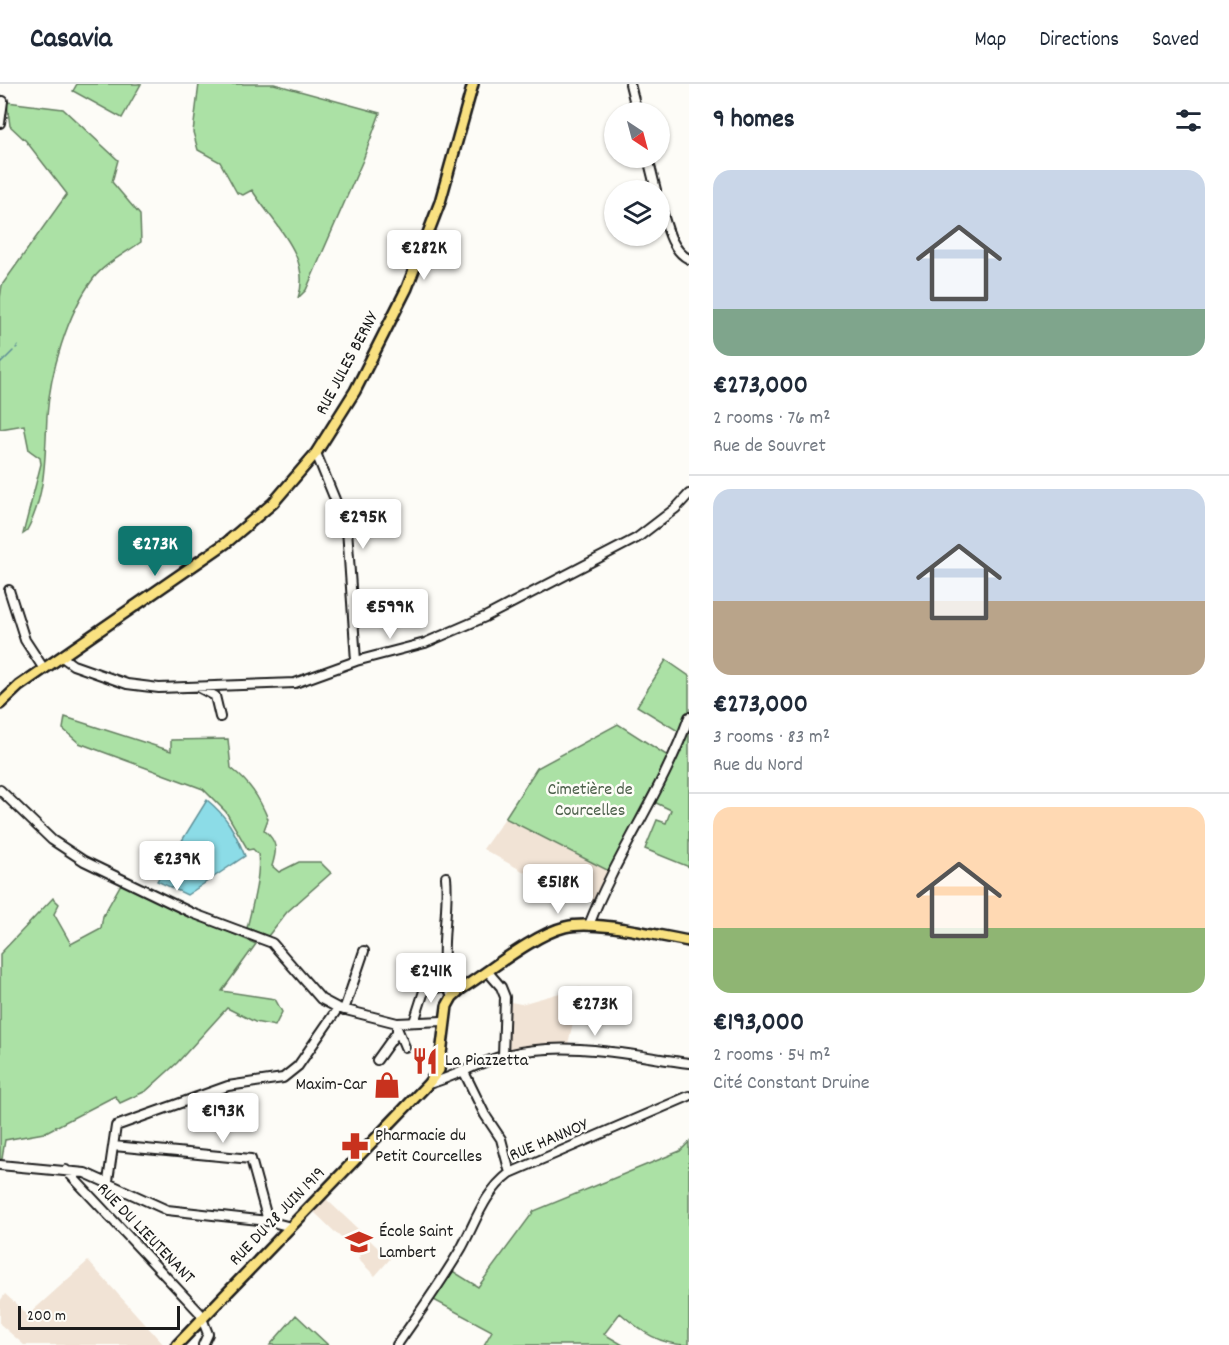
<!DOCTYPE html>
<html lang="en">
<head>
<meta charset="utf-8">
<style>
	body { margin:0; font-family:Dekko,sans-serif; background:#f6f6f7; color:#1f2937; height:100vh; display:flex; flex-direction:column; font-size:22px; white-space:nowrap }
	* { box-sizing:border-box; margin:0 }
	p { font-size:20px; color:#747a83 }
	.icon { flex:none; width:33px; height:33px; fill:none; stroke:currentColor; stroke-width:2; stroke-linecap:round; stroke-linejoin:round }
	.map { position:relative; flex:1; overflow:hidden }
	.details { display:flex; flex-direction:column; background:#fff; width:540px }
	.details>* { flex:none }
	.needle { width:39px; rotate:144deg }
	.tools { position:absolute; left:604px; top:18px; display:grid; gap:12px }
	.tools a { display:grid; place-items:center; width:66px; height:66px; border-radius:50%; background:#fff; box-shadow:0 2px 4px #0004; font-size:30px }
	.scale { position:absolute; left:18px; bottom:15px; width:162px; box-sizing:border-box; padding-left:6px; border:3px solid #1c1c1c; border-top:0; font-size:16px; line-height:21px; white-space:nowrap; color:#1c1c1c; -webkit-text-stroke:4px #fdfcf7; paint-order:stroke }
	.price { position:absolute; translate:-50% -51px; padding:0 14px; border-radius:6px; background:#fff; color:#222; font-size:20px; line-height:39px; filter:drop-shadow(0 2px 3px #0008) }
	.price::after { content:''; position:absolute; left:50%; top:36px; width:18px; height:14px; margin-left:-9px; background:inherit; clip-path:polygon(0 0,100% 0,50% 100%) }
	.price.current { background:#0f766e; color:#fff }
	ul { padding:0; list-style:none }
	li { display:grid; align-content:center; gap:12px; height:318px; padding:0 24px }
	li+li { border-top:2px solid #e0e1e3 }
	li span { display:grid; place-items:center; height:186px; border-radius:18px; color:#555 }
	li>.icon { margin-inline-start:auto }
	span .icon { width:108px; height:108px; fill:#fffc; stroke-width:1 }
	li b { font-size:26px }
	h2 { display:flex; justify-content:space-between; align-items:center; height:72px; padding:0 24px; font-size:26px }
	header { display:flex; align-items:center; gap:36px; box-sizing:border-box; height:84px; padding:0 30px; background:#fff; border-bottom:2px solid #e0e1e3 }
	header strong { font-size:28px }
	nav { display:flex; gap:33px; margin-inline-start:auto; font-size:21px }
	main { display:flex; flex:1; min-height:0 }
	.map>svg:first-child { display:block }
	.built { fill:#f1e3d5 }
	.green { fill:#abe1a5; stroke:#647e60; stroke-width:1.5 }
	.water { fill:#8cdce7; stroke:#5f8f96; stroke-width:1.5 }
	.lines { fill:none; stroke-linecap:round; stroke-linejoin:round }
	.stream { stroke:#5f8f96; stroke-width:1.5 }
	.minor-casing { stroke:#1c1c1c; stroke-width:12 }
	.major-casing { stroke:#1c1c1c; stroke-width:14 }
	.minor { stroke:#fdfcf7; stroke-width:8 }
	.major { stroke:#f9e181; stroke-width:9 }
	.labels { text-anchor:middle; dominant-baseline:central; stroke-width:5; stroke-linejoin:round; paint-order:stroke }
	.street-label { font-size:18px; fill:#1c1c1c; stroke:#fdfcf7 }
	.park-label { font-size:18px; fill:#4e614c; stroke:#fdfcf7 }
	.poi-label { font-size:18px; fill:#1c1c1c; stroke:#fdfcf7; text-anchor:start }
</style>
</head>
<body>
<header>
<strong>Casavia</strong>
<nav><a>Map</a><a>Directions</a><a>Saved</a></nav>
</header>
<main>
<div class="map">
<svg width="689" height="1261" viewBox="0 0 689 1261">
	<rect width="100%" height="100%" fill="#fdfcf7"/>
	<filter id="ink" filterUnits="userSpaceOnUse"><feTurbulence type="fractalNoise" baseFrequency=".0167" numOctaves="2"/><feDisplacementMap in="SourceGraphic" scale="12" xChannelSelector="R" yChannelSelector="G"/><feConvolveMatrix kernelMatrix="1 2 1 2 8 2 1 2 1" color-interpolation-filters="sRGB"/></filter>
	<g filter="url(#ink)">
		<!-- built -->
		<path class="built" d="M 505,734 L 611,788 L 597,820 L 576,810 L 574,817 L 565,812 L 568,805 L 528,790 L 483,765 Z
			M 581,903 L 568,960 L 509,968 L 506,941 L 511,918 L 521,920 Z
			M 326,1115 L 390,1175 L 375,1192 L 358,1175 L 360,1172 L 314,1128 Z
			M 88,1177 L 164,1261 L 24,1261 L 0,1240 L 0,1217 L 5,1210 L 28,1231 Z"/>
		<!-- green -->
		<path class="green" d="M 77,0 L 141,0 L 122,34 L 73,7 Z
			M 199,0 L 274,0 L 380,29 L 363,76 L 306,206 L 298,214 C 313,173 272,138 252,106 L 243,111 L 237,109 L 220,78 L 198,66 L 193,48 Z
			M 7,18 L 63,25 L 118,76 L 112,98 L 140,131 L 141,158 C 126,169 104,180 93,195 C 67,230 50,289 47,332 C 45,373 46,412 26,448 L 23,450 L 41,380 L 40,374 L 29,366 L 24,341 L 0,345 L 0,214 L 2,201 L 67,110 L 26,57 L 10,42 Z
			M 666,576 L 689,592 L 689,783 L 645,765 L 657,736 L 666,739 L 671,726 L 652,717 L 611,788 L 505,734 L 537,684 L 618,640 L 674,676 L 683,650 L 637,622 Z
			M 65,633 L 171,667 L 171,656 L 228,655 L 231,684 C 250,699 259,713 268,735 L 264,746 C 278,758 277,766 272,782 L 279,788 L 299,778 L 320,778 L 331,789 L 287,828 L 268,852 L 247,844 C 252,823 261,790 258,770 L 253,765 L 248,766 L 226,728 L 203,705 L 79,659 L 63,645 Z
			M 121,800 L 256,860 L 222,907 L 275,915 L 282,928 L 275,942 L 255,938 L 227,924 L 177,979 L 146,1007 L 120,1019 L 115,1012 L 44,1049 L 5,1056 L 2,1075 L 0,1075 L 0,870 L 53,814 L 59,820 L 54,830 L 71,860 L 101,844 L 103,832 Z
			M 689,1058 L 689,1261 C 659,1261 642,1248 620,1229 L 604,1250 L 623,1261 L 484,1261 L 492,1247 L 432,1215 L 451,1186 L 478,1203 L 534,1127 L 680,1067 Z
			M 296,1231 L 328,1261 L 270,1261 Z"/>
		<!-- water -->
		<path class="water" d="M 207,716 C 227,732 235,748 245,772 L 187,811 L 157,797 Z"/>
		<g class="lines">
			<!-- stream -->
			<path class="stream" d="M 16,264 L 18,262
				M 0,280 L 13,267"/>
			<defs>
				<path id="minor" d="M 630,0 L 637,28
					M 0,39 L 3,17
					M 648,74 L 656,106
					M 660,120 C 666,138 670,166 689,175
					M 316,369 L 347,445 L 356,577
					M 9,506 L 25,556 L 44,585
					M 62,573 L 73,581 L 127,600 L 159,604 L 295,599 L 356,577 L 425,559 L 485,533 L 637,454 L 676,424 L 689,410
					M 200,604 L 215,612 L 220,633
					M 0,706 L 52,756 L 84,777 L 192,829 L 272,859 L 321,915 L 338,924 L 397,939 L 443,937
					M 446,793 C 450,832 435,876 452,913
					M 589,841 C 617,769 663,706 689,633
					M 488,888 L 501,903 L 505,913 L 503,972
					M 344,926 L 364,867
					M 414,938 L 424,907 L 447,902
					M 397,944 L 405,963
					M 377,976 L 397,948 L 397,939
					M 464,988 L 485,1031 L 501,1055 L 510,1089
					M 428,1000 C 455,993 479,978 506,971 C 567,956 628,971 689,979
					M 114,1062 L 251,1075 L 268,1137
					M 0,1081 L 85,1089 L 167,1126 L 268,1137 L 291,1143
					M 66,1086 L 200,1229 L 208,1250 L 203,1261
					M 108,1097 L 116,1042 L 228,1002 L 283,994 L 298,982 L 338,924
					M 397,1261 C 419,1229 443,1196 462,1163 C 477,1135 484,1109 510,1089 L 689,1012"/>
				<path id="major" d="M 0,620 L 19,602 L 226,459 L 273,419 L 316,369 L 355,307 L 407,204 L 440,118 L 473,0
					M 177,1261 L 428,1000 L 439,986 L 447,922 L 452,913 L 461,905 C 490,887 533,851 565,843 C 595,835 657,852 689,857"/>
			</defs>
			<!-- minor casing -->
			<use href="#minor" class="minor-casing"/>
			<!-- major casing -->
			<use href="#major" class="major-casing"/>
			<!-- minor -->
			<use href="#minor" class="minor"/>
			<!-- major -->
			<use href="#major" class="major"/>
		</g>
	</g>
	<!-- icons -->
	<defs>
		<symbol id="restaurant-bare" viewBox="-9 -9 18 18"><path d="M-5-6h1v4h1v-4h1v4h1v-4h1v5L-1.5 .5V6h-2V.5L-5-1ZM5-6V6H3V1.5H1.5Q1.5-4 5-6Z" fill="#c8321e" stroke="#fdfcf7" stroke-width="2.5" paint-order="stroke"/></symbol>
		<symbol id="shop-bare" viewBox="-9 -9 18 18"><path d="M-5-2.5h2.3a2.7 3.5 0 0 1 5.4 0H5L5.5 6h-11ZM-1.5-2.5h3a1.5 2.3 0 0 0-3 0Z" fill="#c8321e" stroke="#fdfcf7" stroke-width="2.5" paint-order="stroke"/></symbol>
		<symbol id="pharmacy-bare" viewBox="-9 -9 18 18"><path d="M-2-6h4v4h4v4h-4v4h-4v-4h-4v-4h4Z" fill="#c8321e" stroke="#fdfcf7" stroke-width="2.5" paint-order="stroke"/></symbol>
		<symbol id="school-bare" viewBox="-9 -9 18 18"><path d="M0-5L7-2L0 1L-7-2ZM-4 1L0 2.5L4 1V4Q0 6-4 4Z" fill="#c8321e" stroke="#fdfcf7" stroke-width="2.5" paint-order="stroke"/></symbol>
	</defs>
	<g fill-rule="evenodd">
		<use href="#restaurant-bare" x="406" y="958" width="38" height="38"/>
		<use href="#shop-bare" x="368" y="982" width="38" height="38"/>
		<use href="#pharmacy-bare" x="336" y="1043" width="38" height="38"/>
		<use href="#school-bare" x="340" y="1139" width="38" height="38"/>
	</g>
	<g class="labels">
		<!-- street labels -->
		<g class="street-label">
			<text transform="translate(348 280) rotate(-62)">RUE JULES BERNY</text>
			<text transform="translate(549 1057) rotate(-23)">RUE HANNOY</text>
			<text transform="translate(278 1133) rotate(-46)">RUE DU 28 JUIN 1919</text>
			<text transform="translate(145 1150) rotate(46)">RUE DU LIEUTENANT</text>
		</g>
		<!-- park labels -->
		<g class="park-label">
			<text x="590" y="706">Cimetière de<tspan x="590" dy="21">Courcelles</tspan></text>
		</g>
		<!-- poi labels -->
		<g class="poi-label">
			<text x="445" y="977">La Piazzetta</text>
			<text x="367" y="1001" text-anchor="end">Maxim-Car</text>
			<text x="375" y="1052">Pharmacie du<tspan x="375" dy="21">Petit Courcelles</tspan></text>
			<text x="379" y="1148">École Saint<tspan x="379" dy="21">Lambert</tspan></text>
		</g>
	</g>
</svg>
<div class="tools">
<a><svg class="needle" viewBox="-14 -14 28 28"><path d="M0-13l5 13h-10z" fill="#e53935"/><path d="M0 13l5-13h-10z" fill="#747a83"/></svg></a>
<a><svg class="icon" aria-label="layers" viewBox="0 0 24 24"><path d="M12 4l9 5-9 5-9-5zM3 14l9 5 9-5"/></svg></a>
</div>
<div class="scale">200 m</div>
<b class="price" style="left:424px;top:197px">€282K</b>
<b class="price" style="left:363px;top:466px">€295K</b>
<b class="price current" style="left:155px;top:493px">€273K</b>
<b class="price" style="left:390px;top:556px">€599K</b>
<b class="price" style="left:177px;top:808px">€239K</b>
<b class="price" style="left:558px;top:831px">€518K</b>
<b class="price" style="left:431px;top:920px">€241K</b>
<b class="price" style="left:595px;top:953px">€273K</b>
<b class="price" style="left:223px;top:1060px">€193K</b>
</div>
<section class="details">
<h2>9 homes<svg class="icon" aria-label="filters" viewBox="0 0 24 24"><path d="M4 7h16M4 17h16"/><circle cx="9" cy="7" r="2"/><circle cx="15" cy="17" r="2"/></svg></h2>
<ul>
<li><span style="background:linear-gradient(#c9d6e8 75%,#7fa58c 0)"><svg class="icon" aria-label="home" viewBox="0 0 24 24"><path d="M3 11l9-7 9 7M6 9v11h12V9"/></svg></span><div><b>€273,000</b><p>2 rooms · 76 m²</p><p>Rue de Souvret</p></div></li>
<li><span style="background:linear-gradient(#c9d6e8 60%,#b9a48a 0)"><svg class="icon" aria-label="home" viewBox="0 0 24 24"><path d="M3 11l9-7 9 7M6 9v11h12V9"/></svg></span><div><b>€273,000</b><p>3 rooms · 83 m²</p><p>Rue du Nord</p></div></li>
<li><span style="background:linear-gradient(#ffd9b3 65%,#8fb573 0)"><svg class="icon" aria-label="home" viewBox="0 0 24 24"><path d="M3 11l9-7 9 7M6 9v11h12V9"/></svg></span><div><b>€193,000</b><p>2 rooms · 54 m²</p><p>Cité Constant Druine</p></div></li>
</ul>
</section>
</main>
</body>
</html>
